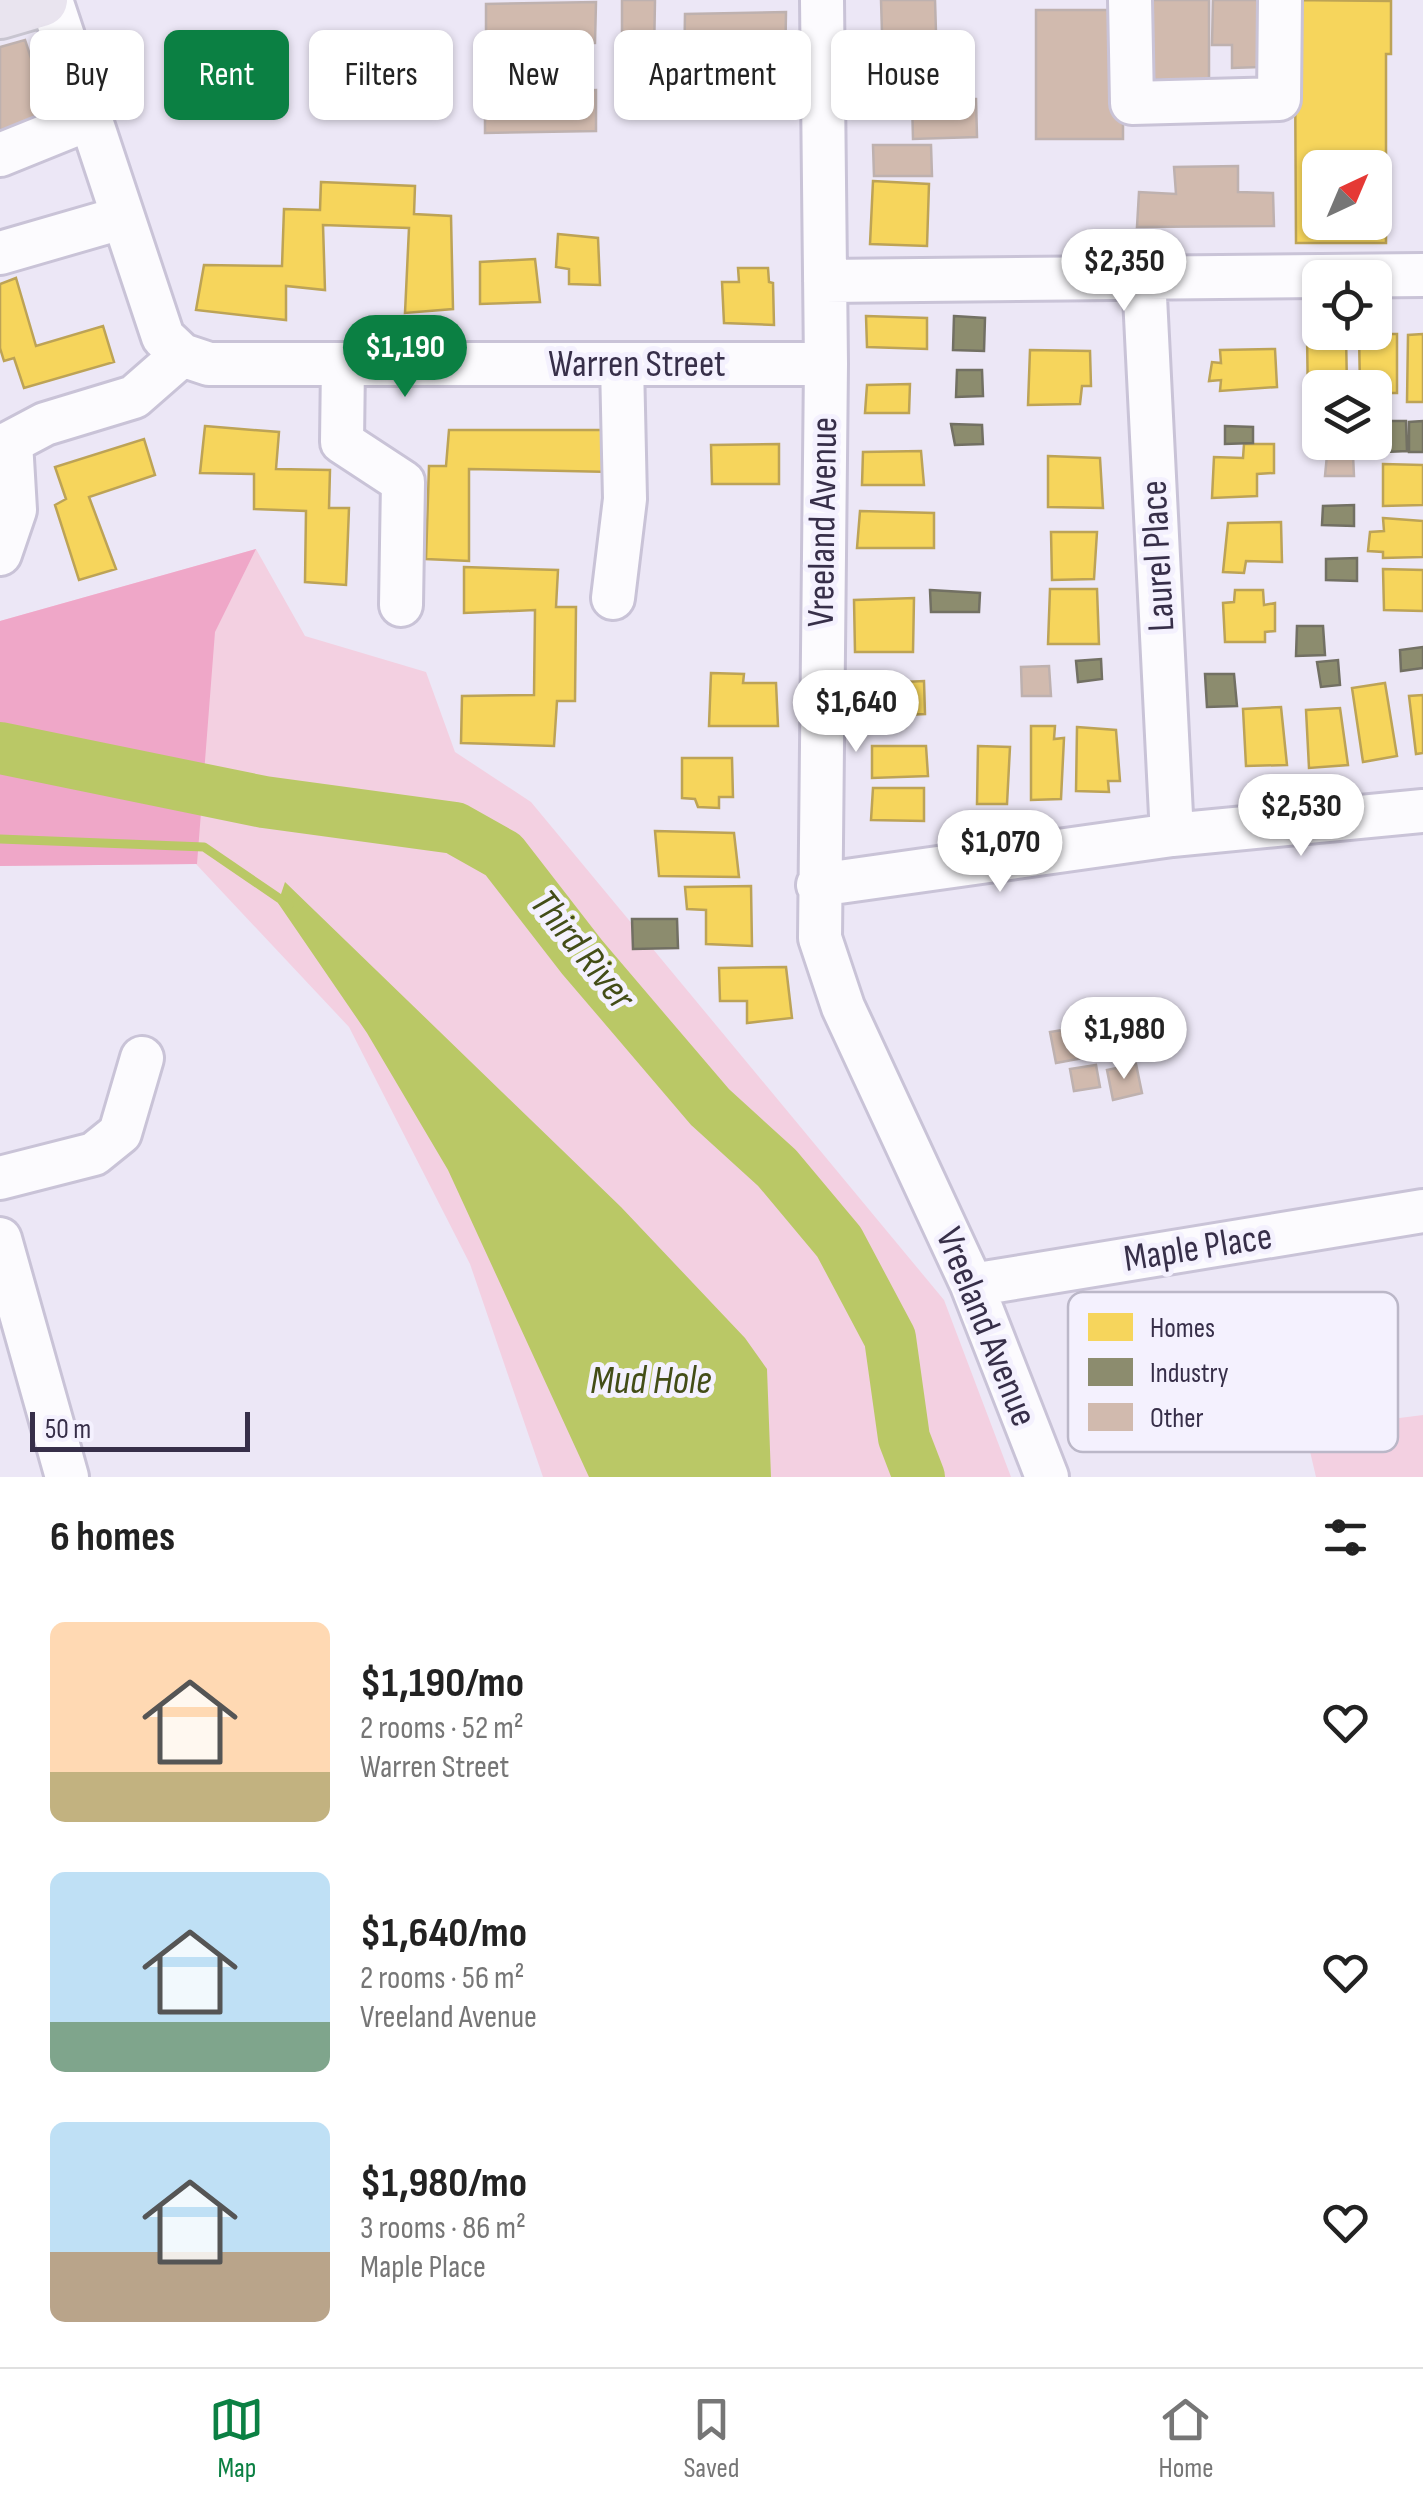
<!DOCTYPE html>
<html lang="en">
<head>
<meta charset="utf-8">
<style>
	body { margin:0; font-family:"Sofia Sans Condensed",sans-serif; background:#f2f2f2; color:#222; height:100vh; display:flex; flex-direction:column; font-size:38px; white-space:nowrap }
	* { box-sizing:border-box; margin:0 }
	p { font-size:32px; color:#767676 }
	.icon { flex:none; width:55px; height:55px; fill:none; stroke:currentColor; stroke-width:2; stroke-linecap:round; stroke-linejoin:round }
	.map { position:relative; height:1477px; overflow:hidden }
	.side { display:flex; flex-direction:column; background:#fff; flex:1 }
	.side>* { flex:none }
	.banner { position:absolute; left:30px; top:30px; width:1365px; height:90px; display:flex; gap:20px }
	.needle { width:65px; rotate:44deg }
	.tools { position:absolute; left:1302px; top:150px; display:grid; gap:20px }
	.tools a { display:grid; place-items:center; width:90px; height:90px; border-radius:15px; background:#fff; box-shadow:0 2px 8px #0004; font-size:50px }
	.scale { position:absolute; left:30px; bottom:25px; width:220px; box-sizing:border-box; padding-left:10px; border:5px solid #372f49; border-top:0; font-size:28px; line-height:35px; white-space:nowrap; color:#372f49; -webkit-text-stroke:8px #f4f1fe; paint-order:stroke }
	.price { position:absolute; translate:-50% -85px; padding:0 22px; border-radius:35px; background:#fff; color:#222; font-size:32px; line-height:65px; filter:drop-shadow(0 2px 5px #0008) }
	.price::after { content:''; position:absolute; left:50%; top:60px; width:30px; height:22px; margin-left:-15px; background:inherit; clip-path:polygon(0 0,100% 0,50% 100%) }
	.price.on { background:#0b8043; color:#fff }
	ul { padding:0; list-style:none }
	li { display:flex; align-items:center; gap:30px; height:250px; padding:0 50px }
	li span { display:grid; place-items:center; flex:none; width:280px; height:200px; border-radius:15px; color:#555 }
	li>.icon { margin-inline-start:auto }
	span .icon { width:120px; height:120px; fill:#fffc; stroke-width:1 }
	li b { font-size:42px }
	h2 { display:flex; justify-content:space-between; align-items:center; height:120px; padding:0 50px; font-size:42px }
	.tag { padding:0 35px; border-radius:15px; background:#fff; box-shadow:0 2px 8px #0004; font-size:35px; line-height:90px }
	.tag.on { background:#0b8043; color:#fff }
	.tab-bar { display:flex; justify-content:space-around; align-items:center; height:140px; border-top:2px solid #e0e0e0; background:#fff; font-size:28px; color:#767676 }
	.tab-bar a { display:grid; justify-items:center; gap:5px }
	.tab-bar .on { color:#0b8043 }
	.map>svg:first-child { display:block }
	.green { fill:#f3d0e1 }
	.forest { fill:#efa7c8 }
	.water { fill:#bac866 }
	.homes { fill:#f6d55c; stroke:#bda356; stroke-width:2.5; fill-rule:evenodd }
	.industry { fill:#8c8c6e; stroke:#727063; stroke-width:2.5 }
	.lines { fill:none; stroke-linecap:round; stroke-linejoin:round }
	.stream { stroke:#bac866; stroke-width:9 }
	.river { stroke:#bac866; stroke-width:52 }
	.building { fill:#d1baae; stroke:#beb1af; stroke-width:2.5 }
	.minor-casing { stroke:#c9c3d7; stroke-width:48 }
	.major-casing { stroke:#c8c5d0; stroke-width:58 }
	.minor { stroke:#fcfbfe; stroke-width:42 }
	.major { stroke:#e9e4ef; stroke-width:52 }
	.labels { text-anchor:middle; dominant-baseline:central; stroke-width:10; stroke-linejoin:round; paint-order:stroke }
	.street-label { font-size:38px; fill:#372f49; stroke:#f4f1fe }
	.water-label { font-size:40px; font-style:italic; fill:#434d17; stroke:#f4f1fe }
	.key { fill:#f4f1fe; stroke:#bbb7c8; stroke-width:2.5 }
	.key-label { font-size:28px; fill:#372f49 }
</style>
</head>
<body>
<div class="map">
<svg width="1423" height="1477" viewBox="0 0 1423 1477">
	<rect width="100%" height="100%" fill="#ece7f6"/>
	<!-- green -->
	<path class="green" d="M 256,549 L 305,636 L 426,672 L 455,752 L 531,802 L 944,1300 L 1011,1477 L 543,1477 L 470,1264 L 349,1027 L 196,864 L 0,866 L 0,621 Z
		M 1423,1415 L 1423,1477 L 1316,1477 L 1305,1430 Z"/>
	<!-- forest -->
	<path class="forest" d="M 256,549 L 215,632 L 197,864 L 0,866 L 0,621 Z"/>
	<!-- water -->
	<path class="water" d="M 285,882 L 621,1207 L 745,1338 L 767,1369 L 771,1477 L 589,1477 L 448,1170 L 367,1033 L 278,903 Z"/>
	<!-- homes -->
	<path class="homes" d="M 1289,0 L 1391,1 L 1391,54 L 1386,54 L 1386,243 L 1296,243 L 1295,56 ZM 1320,168 L 1375,168 L 1375,222 L 1320,222 Z
		M 873,181 L 929,184 L 927,246 L 870,244 Z
		M 321,182 L 415,186 L 414,214 L 451,216 L 453,309 L 405,313 L 409,228 L 323,225 L 325,290 L 286,286 L 286,320 L 196,310 L 204,265 L 282,266 L 284,209 L 320,210 Z
		M 558,234 L 598,238 L 600,285 L 569,284 L 569,269 L 556,267 Z
		M 535,259 L 540,302 L 480,304 L 480,262 Z
		M 738,268 L 768,268 L 769,282 L 773,283 L 774,325 L 724,323 L 722,282 L 739,282 Z
		M 16,278 L 36,346 L 103,326 L 114,362 L 24,388 L 14,358 L 4,361 L 0,348 L 0,284 Z
		M 866,316 L 927,318 L 927,349 L 867,347 Z
		M 1307,334 L 1346,335 L 1347,388 L 1320,388 L 1320,403 L 1308,403 Z
		M 1359,334 L 1397,334 L 1397,393 L 1388,393 L 1388,403 L 1375,402 L 1375,388 L 1360,388 Z
		M 1423,334 L 1423,402 L 1407,402 L 1408,335 Z
		M 1275,349 L 1277,387 L 1220,391 L 1221,380 L 1209,381 L 1212,362 L 1221,363 L 1220,350 Z
		M 1030,350 L 1090,351 L 1091,386 L 1082,386 L 1080,404 L 1028,405 Z
		M 910,384 L 909,413 L 865,413 L 867,385 Z
		M 205,426 L 279,432 L 276,469 L 330,470 L 329,508 L 349,508 L 346,585 L 305,582 L 306,511 L 254,509 L 254,474 L 200,473 Z
		M 449,430 L 611,430 L 612,472 L 469,469 L 469,561 L 426,559 L 429,466 L 446,466 Z
		M 144,439 L 155,475 L 89,497 L 116,569 L 79,580 L 55,505 L 66,499 L 55,467 Z
		M 779,444 L 779,484 L 712,484 L 711,445 Z
		M 1244,444 L 1274,444 L 1274,473 L 1257,474 L 1257,496 L 1212,498 L 1214,457 L 1243,458 Z
		M 921,451 L 924,485 L 862,485 L 863,452 Z
		M 1048,456 L 1100,458 L 1103,508 L 1048,507 Z
		M 1383,464 L 1423,465 L 1423,505 L 1383,506 Z
		M 860,511 L 934,513 L 934,548 L 857,548 Z
		M 1383,518 L 1423,521 L 1423,557 L 1383,558 L 1383,552 L 1368,551 L 1370,532 L 1384,531 Z
		M 1281,522 L 1282,562 L 1246,561 L 1244,573 L 1223,572 L 1228,523 Z
		M 1051,532 L 1097,532 L 1094,579 L 1052,580 Z
		M 464,567 L 558,570 L 556,607 L 576,607 L 575,701 L 557,701 L 554,746 L 461,743 L 462,696 L 534,695 L 535,610 L 464,613 Z
		M 1383,569 L 1423,570 L 1423,611 L 1384,610 Z
		M 1050,589 L 1097,589 L 1099,644 L 1048,644 Z
		M 1235,590 L 1263,590 L 1264,605 L 1275,603 L 1275,631 L 1265,632 L 1265,642 L 1225,642 L 1223,603 L 1234,602 Z
		M 914,598 L 913,652 L 855,652 L 854,600 Z
		M 711,673 L 744,674 L 743,683 L 776,683 L 778,726 L 709,726 Z
		M 924,681 L 925,714 L 905,715 L 905,727 L 879,726 L 880,683 Z
		M 1385,683 L 1397,756 L 1363,762 L 1352,688 Z
		M 1423,695 L 1423,753 L 1416,754 L 1409,696 Z
		M 1281,707 L 1287,765 L 1246,766 L 1243,709 Z
		M 1340,708 L 1348,765 L 1309,768 L 1306,710 Z
		M 1031,726 L 1055,726 L 1054,739 L 1064,738 L 1061,799 L 1031,800 Z
		M 1077,727 L 1116,730 L 1120,781 L 1108,781 L 1109,792 L 1076,791 Z
		M 872,746 L 926,746 L 928,776 L 872,778 Z
		M 978,746 L 1010,747 L 1007,804 L 977,804 Z
		M 682,758 L 732,758 L 733,797 L 719,797 L 719,808 L 698,807 L 695,799 L 682,798 Z
		M 873,788 L 924,788 L 924,821 L 871,820 Z
		M 655,831 L 734,833 L 739,877 L 659,876 Z
		M 751,886 L 752,946 L 706,944 L 706,910 L 687,909 L 685,887 Z
		M 786,967 L 792,1018 L 747,1023 L 747,1001 L 720,1001 L 719,968 Z"/>
	<!-- industry -->
	<path class="industry" d="M 954,316 L 985,318 L 984,351 L 953,350 Z
		M 957,370 L 982,370 L 983,396 L 956,397 Z
		M 1386,421 L 1406,421 L 1407,451 L 1386,452 Z
		M 1423,421 L 1423,452 L 1409,452 L 1409,422 Z
		M 951,424 L 982,425 L 983,444 L 955,445 Z
		M 1225,426 L 1253,427 L 1253,443 L 1225,444 Z
		M 1354,505 L 1354,526 L 1322,525 L 1323,506 Z
		M 1357,558 L 1357,581 L 1326,580 L 1326,559 Z
		M 930,590 L 980,593 L 979,612 L 931,612 Z
		M 1297,626 L 1323,626 L 1325,655 L 1296,656 Z
		M 1423,647 L 1423,668 L 1401,671 L 1400,650 Z
		M 1101,659 L 1102,679 L 1078,682 L 1076,661 Z
		M 1338,660 L 1340,685 L 1321,687 L 1317,662 Z
		M 1205,674 L 1234,674 L 1237,706 L 1207,707 Z
		M 632,919 L 677,919 L 678,948 L 633,949 Z"/>
	<g class="lines">
		<!-- stream -->
		<path class="stream" d="M 0,839 L 204,847 L 289,905"/>
		<!-- river -->
		<path class="river" d="M 0,748 L 264,802 L 455,828 L 503,855 L 582,957 L 710,1107 L 777,1168 L 839,1242 L 890,1338 L 904,1438 L 919,1477"/>
	</g>
	<!-- building -->
	<path class="building" d="M 622,0 L 655,0 L 653,111 L 622,113 Z
		M 881,0 L 935,0 L 937,65 L 883,66 Z
		M 1139,0 L 1209,0 L 1209,80 L 1138,79 Z
		M 1213,0 L 1276,0 L 1260,67 L 1232,68 L 1232,45 L 1212,45 Z
		M 596,2 L 595,43 L 565,42 L 569,91 L 596,90 L 596,131 L 485,133 L 485,90 L 511,91 L 510,66 L 518,66 L 519,54 L 509,55 L 510,45 L 486,47 L 486,4 Z
		M 1036,10 L 1123,10 L 1123,139 L 1036,139 Z
		M 786,12 L 785,73 L 764,73 L 765,111 L 731,111 L 731,73 L 684,73 L 685,14 Z
		M 25,40 L 50,115 L 0,130 L 0,47 Z
		M 976,99 L 977,137 L 913,139 L 912,100 Z
		M 873,145 L 931,145 L 932,176 L 874,176 Z
		M 1238,166 L 1238,192 L 1273,193 L 1274,226 L 1137,227 L 1139,192 L 1176,194 L 1174,167 Z
		M 1327,455 L 1353,455 L 1354,476 L 1325,476 Z
		M 1049,666 L 1051,696 L 1022,696 L 1021,667 Z
		M 1094,1025 L 1099,1055 L 1056,1063 L 1050,1032 Z
		M 1136,1064 L 1142,1093 L 1113,1100 L 1107,1070 Z
		M 1096,1065 L 1100,1087 L 1074,1091 L 1070,1069 Z"/>
	<g class="lines">
		<defs>
			<path id="minor" d="M 51,0 L 163,337 L 182,355 L 209,364 L 826,364
				M 822,0 L 826,364 L 820,938 L 843,1007 L 972,1285 L 1047,1477
				M 1130,0 L 1132,103 L 1279,99 L 1280,0
				M 0,155 L 89,119
				M 0,253 L 121,218
				M 1144,277 L 1172,835
				M 825,281 L 1423,275
				M 343,364 L 342,442 L 403,482 L 401,605
				M 0,554 L 15,510 L 11,442 L 45,424 L 134,397 L 182,355
				M 613,598 L 625,499 L 622,364
				M 818,885 L 1172,835 L 1423,811
				M 0,1178 L 94,1154 L 120,1133 L 142,1058
				M 0,1239 L 67,1477
				M 972,1285 L 1423,1211"/>
			<path id="major" d="M 0,12 L 41,0"/>
		</defs>
		<!-- minor casing -->
		<use href="#minor" class="minor-casing"/>
		<!-- major casing -->
		<use href="#major" class="major-casing"/>
		<!-- minor -->
		<use href="#minor" class="minor"/>
		<!-- major -->
		<use href="#major" class="major"/>
	</g>
	<g class="labels">
		<!-- street labels -->
		<g class="street-label">
			<text x="637" y="364">Warren Street</text>
			<text transform="translate(823 522) rotate(-89)">Vreeland Avenue</text>
			<text transform="translate(1158 556) rotate(-93)">Laurel Place</text>
			<text transform="translate(1198 1248) rotate(-9)">Maple Place</text>
			<text transform="translate(986 1327) rotate(68)">Vreeland Avenue</text>
		</g>
		<!-- water labels -->
		<g class="water-label">
			<text transform="translate(582 950) rotate(51)">Third River</text>
			<text x="651" y="1381">Mud Hole</text>
		</g>
	</g>
	<!-- legend -->
	<rect x="1068" y="1292" width="330" height="160" rx="15" class="key"/>
	<rect x="1088" y="1313" width="45" height="28" fill="#f6d55c"/>
	<rect x="1088" y="1358" width="45" height="28" fill="#8c8c6e"/>
	<rect x="1088" y="1403" width="45" height="28" fill="#d1baae"/>
	<g class="key-label">
		<text x="1150" y="1337">Homes</text>
		<text x="1150" y="1382">Industry</text>
		<text x="1150" y="1427">Other</text>
	</g>
</svg>
<div class="tools">
<a><svg class="needle" viewBox="-14 -14 28 28"><path d="M0-13l5 13h-10z" fill="#e53935"/><path d="M0 13l5-13h-10z" fill="#767676"/></svg></a>
<a><svg class="icon" aria-label="locate" viewBox="0 0 24 24"><circle cx="12" cy="12" r="6"/><path d="M12 2v4M12 18v4M2 12h4M18 12h4"/></svg></a>
<a><svg class="icon" aria-label="layers" viewBox="0 0 24 24"><path d="M12 4l9 5-9 5-9-5zM3 14l9 5 9-5"/></svg></a>
</div>
<div class="scale">50 m</div>
<b class="price" style="left:1124px;top:314px">$2,350</b>
<b class="price on" style="left:405px;top:400px">$1,190</b>
<b class="price" style="left:856px;top:755px">$1,640</b>
<b class="price" style="left:1301px;top:859px">$2,530</b>
<b class="price" style="left:1000px;top:895px">$1,070</b>
<b class="price" style="left:1124px;top:1082px">$1,980</b>
<div class="banner">
<a class="tag">Buy</a>
<a class="tag on">Rent</a>
<a class="tag">Filters</a>
<a class="tag">New</a>
<a class="tag">Apartment</a>
<a class="tag">House</a>
</div>
</div>
<section class="side">
<h2>6 homes<svg class="icon" aria-label="filters" viewBox="0 0 24 24"><path d="M4 7h16M4 17h16"/><circle cx="9" cy="7" r="2"/><circle cx="15" cy="17" r="2"/></svg></h2>
<ul>
<li><span style="background:linear-gradient(#ffd9b3 75%,#c2b280 0)"><svg class="icon" aria-label="home" viewBox="0 0 24 24"><path d="M3 11l9-7 9 7M6 9v11h12V9"/></svg></span><div><b>$1,190/mo</b><p>2 rooms · 52 m²</p><p>Warren Street</p></div><svg class="icon" aria-label="heart" viewBox="0 0 24 24"><path d="M12 20l-8-8c-3-5 5-10 8-4 3-6 11-1 8 4z"/></svg></li>
<li><span style="background:linear-gradient(#bfe0f5 75%,#7fa58c 0)"><svg class="icon" aria-label="home" viewBox="0 0 24 24"><path d="M3 11l9-7 9 7M6 9v11h12V9"/></svg></span><div><b>$1,640/mo</b><p>2 rooms · 56 m²</p><p>Vreeland Avenue</p></div><svg class="icon" aria-label="heart" viewBox="0 0 24 24"><path d="M12 20l-8-8c-3-5 5-10 8-4 3-6 11-1 8 4z"/></svg></li>
<li><span style="background:linear-gradient(#bfe0f5 65%,#b9a48a 0)"><svg class="icon" aria-label="home" viewBox="0 0 24 24"><path d="M3 11l9-7 9 7M6 9v11h12V9"/></svg></span><div><b>$1,980/mo</b><p>3 rooms · 86 m²</p><p>Maple Place</p></div><svg class="icon" aria-label="heart" viewBox="0 0 24 24"><path d="M12 20l-8-8c-3-5 5-10 8-4 3-6 11-1 8 4z"/></svg></li>
</ul>
</section>
<nav class="tab-bar">
<a class="on"><svg class="icon" aria-label="map" viewBox="0 0 24 24"><path d="M3 6l6-2 6 2 6-2v14l-6 2-6-2-6 2zM9 4v14M15 6v14"/></svg>Map</a>
<a><svg class="icon" aria-label="saved" viewBox="0 0 24 24"><path d="M7 4h10v16l-5-4-5 4z"/></svg>Saved</a>
<a><svg class="icon" aria-label="home" viewBox="0 0 24 24"><path d="M3 11l9-7 9 7M6 9v11h12V9"/></svg>Home</a>
</nav>
</body>
</html>
